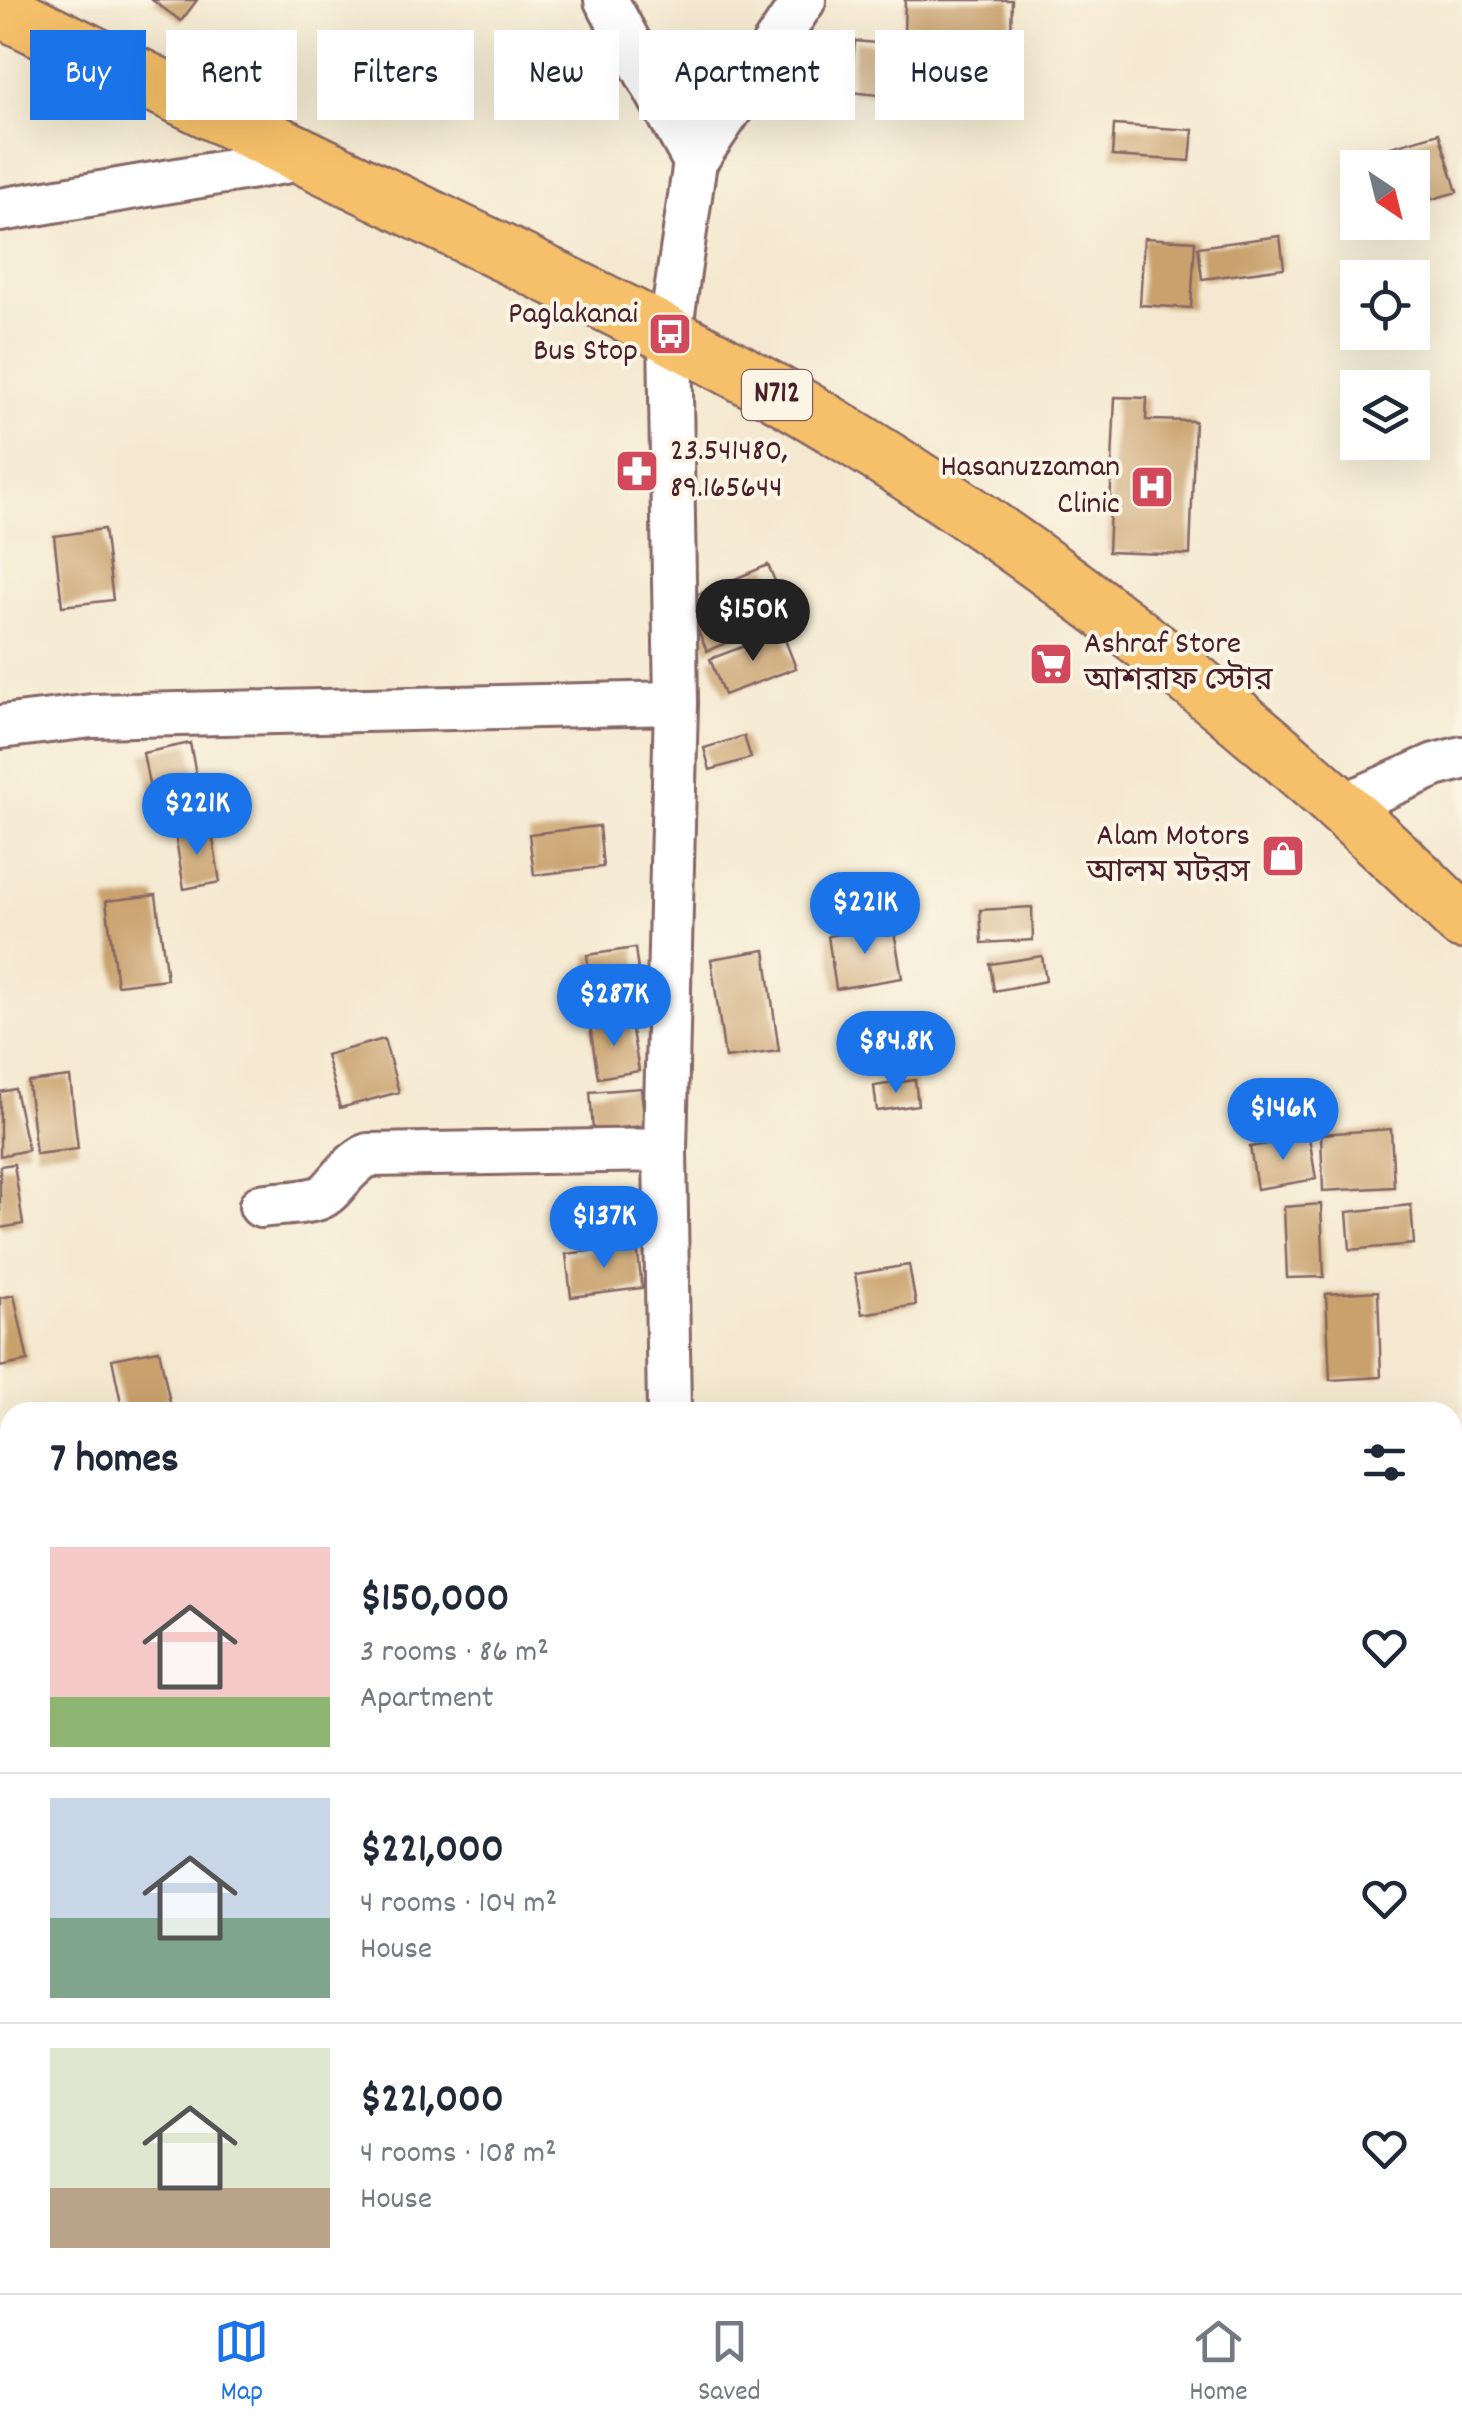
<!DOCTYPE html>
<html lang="en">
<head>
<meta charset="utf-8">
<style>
	body { margin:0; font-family:Dekko,"Noto Sans Bengali",sans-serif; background:#f6f6f7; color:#1f2937; height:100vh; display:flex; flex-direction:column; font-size:38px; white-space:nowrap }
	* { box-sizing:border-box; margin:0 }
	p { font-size:32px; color:#747a83 }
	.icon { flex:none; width:55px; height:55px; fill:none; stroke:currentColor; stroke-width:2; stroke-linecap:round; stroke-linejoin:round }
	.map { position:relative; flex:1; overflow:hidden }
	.drawer { position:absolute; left:0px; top:1402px; width:1462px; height:892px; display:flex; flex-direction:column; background:#fff; border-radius:30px 30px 0 0; box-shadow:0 10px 40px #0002 }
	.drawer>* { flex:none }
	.hud { position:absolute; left:30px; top:30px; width:1402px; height:90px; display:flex; gap:20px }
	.needle { width:65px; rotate:145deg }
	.tools { position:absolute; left:1340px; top:150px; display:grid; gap:20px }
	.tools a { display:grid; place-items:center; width:90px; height:90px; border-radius:0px; background:#fff; box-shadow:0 10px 40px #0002; font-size:50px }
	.price { position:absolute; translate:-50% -85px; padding:0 22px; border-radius:35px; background:#1a73e8; color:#fff; font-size:32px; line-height:65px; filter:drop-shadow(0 2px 5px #0008) }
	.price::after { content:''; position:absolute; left:50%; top:60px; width:30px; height:22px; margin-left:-15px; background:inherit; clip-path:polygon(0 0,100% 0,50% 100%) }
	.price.selected { background:#222; color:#fff }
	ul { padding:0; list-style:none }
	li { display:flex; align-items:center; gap:30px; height:250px; padding:0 50px }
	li+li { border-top:2px solid #e0e1e3 }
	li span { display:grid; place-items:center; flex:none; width:280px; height:200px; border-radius:0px; color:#555 }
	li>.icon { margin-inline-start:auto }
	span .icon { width:120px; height:120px; fill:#fffc; stroke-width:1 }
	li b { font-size:42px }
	h2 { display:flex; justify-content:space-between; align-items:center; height:120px; padding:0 50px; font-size:42px }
	.pill { padding:0 35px; border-radius:0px; background:#fff; box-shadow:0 10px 40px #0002; font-size:35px; line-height:90px }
	.pill.selected { background:#1a73e8; color:#fff }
	.tab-bar { display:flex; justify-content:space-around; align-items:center; height:140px; border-top:2px solid #e0e1e3; background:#fff; font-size:28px; color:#747a83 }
	.tab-bar a { display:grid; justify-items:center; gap:5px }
	.tab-bar .selected { color:#1a73e8 }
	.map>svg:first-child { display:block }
	.building { fill:#c9a16d }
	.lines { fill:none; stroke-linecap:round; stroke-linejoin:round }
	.street-casing { stroke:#866665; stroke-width:48 }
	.highway-casing { stroke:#866665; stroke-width:60 }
	.street { stroke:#fff; stroke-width:42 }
	.highway { stroke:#f6c06b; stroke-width:55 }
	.labels { text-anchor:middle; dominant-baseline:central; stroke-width:8; stroke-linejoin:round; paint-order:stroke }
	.shield { fill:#fcf5e5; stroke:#7f5f63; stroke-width:2.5 }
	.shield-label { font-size:30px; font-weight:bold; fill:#4a1f2b }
	.poi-label { font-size:32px; fill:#4a1f2b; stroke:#fcf5e5; text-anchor:end }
</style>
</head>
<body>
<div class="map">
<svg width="1462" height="2293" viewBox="0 0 1462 2293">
	<rect width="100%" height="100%" fill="#fcf5e5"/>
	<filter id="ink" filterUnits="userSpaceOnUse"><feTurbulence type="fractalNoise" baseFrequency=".01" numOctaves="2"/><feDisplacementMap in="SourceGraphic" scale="20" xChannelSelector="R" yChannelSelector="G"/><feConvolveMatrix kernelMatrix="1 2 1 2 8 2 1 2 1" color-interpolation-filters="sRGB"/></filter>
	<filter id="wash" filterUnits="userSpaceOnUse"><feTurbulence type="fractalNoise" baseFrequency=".0048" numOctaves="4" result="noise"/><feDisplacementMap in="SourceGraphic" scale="40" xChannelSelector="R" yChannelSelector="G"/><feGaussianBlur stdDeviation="2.25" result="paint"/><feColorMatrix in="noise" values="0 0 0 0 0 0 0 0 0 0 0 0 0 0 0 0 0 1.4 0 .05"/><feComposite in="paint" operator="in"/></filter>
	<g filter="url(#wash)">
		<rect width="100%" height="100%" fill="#f4e9d0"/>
		<g id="blocks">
			<!-- building -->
			<path class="building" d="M 152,0 L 197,0 L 181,21 Z
				M 905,0 L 1012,0 L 1011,33 L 904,32 Z
				M 855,41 L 958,51 L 953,103 L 850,92 Z
				M 1114,125 L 1193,130 L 1190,161 L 1112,156 Z
				M 1439,133 L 1457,192 L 1412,205 L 1412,168 L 1375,168 L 1370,153 Z
				M 1280,236 L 1284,268 L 1202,279 L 1198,247 Z
				M 1144,238 L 1195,241 L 1191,308 L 1140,305 Z
				M 1115,397 L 1147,398 L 1146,420 L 1195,421 L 1190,555 L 1108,552 Z
				M 104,529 L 113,600 L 62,606 L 54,536 Z
				M 768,565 L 790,615 L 707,651 L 685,600 Z
				M 782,632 L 796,668 L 724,695 L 710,659 Z
				M 744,736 L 751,758 L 710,770 L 704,748 Z
				M 190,743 L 202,806 L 155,815 L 143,753 Z
				M 599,826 L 603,867 L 534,875 L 529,834 Z
				M 211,827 L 220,882 L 184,889 L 175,833 Z
				M 156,895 L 167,979 L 117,985 L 106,901 Z
				M 1032,907 L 1033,940 L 982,943 L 980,910 Z
				M 893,925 L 902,978 L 836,989 L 828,936 Z
				M 635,948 L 642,1001 L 593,1007 L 587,955 Z
				M 765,950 L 779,1051 L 725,1058 L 711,959 Z
				M 1042,956 L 1046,981 L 994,991 L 990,964 Z
				M 630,1019 L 639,1071 L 598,1078 L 590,1026 Z
				M 384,1039 L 399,1092 L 340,1108 L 326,1055 Z
				M 70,1077 L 78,1149 L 36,1154 L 28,1082 Z
				M 915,1080 L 918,1105 L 877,1111 L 874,1086 Z
				M 641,1088 L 645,1126 L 593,1130 L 590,1092 Z
				M 15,1089 L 28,1150 L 0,1156 L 0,1092 Z
				M 1391,1129 L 1394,1187 L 1323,1191 L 1321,1134 Z
				M 1309,1137 L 1316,1179 L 1257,1189 L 1250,1147 Z
				M 14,1164 L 23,1224 L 0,1228 L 0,1166 Z
				M 1321,1204 L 1324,1277 L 1287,1278 L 1284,1207 Z
				M 1411,1205 L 1414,1244 L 1350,1250 L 1347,1212 Z
				M 637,1245 L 642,1288 L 571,1297 L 566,1254 Z
				M 909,1265 L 916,1305 L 862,1314 L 855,1274 Z
				M 1378,1291 L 1381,1377 L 1330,1380 L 1326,1294 Z
				M 14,1295 L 28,1361 L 0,1367 L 0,1298 Z
				M 159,1350 L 172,1412 L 123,1412 L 112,1359 Z
				M 10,1711 L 10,1761 L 4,1766 L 0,1761 L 0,1718 Z
				M 1452,2095 L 1462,2127 L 1462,2140 L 1452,2142 Z"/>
		</g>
	</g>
	<g filter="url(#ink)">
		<use href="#blocks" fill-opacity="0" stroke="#866665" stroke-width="2.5"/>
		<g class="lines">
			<defs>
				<path id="street" d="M 606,0 L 695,162
					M 0,210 L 307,158
					M 0,727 L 92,716 L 676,703
					M 1340,807 L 1435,765 L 1462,758
					M 261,1206 C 279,1203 302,1204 319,1198 C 335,1192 344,1167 368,1155 L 665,1150
					M 669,1412 L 665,1150 L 676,703 L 670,334 L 695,162 L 804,0
					M 0,1524 L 10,1520
					M 1452,1756 L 1462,1754
					M 659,2285 L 661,2293"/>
				<path id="highway" d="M 0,9 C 149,82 298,154 447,226 C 586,293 725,359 856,440 C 1070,572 1283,744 1462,921"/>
			</defs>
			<!-- street casing -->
			<use href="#street" class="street-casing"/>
			<!-- highway casing -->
			<use href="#highway" class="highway-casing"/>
			<!-- street -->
			<use href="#street" class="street"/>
			<!-- highway -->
			<use href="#highway" class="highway"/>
		</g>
	</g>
	<!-- icons -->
	<defs>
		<symbol id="bus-square" viewBox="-11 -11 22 22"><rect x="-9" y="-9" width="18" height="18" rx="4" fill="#d1495b" stroke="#fcf5e5"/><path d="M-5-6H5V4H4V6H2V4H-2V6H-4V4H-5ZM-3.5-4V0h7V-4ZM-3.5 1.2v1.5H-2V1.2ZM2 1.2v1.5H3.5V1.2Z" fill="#fff"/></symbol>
		<symbol id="pharmacy-square" viewBox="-11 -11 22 22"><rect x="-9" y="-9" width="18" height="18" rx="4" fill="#d1495b" stroke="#fcf5e5"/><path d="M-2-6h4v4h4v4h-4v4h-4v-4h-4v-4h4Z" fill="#fff"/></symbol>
		<symbol id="hospital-square" viewBox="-11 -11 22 22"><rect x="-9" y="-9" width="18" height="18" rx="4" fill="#d1495b" stroke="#fcf5e5"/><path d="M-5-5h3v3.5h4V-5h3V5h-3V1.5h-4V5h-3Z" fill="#fff"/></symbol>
		<symbol id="supermarket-square" viewBox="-11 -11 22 22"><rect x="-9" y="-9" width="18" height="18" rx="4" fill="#d1495b" stroke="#fcf5e5"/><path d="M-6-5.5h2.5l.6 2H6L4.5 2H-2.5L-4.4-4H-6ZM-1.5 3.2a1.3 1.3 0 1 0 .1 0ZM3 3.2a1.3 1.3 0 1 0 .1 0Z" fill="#fff"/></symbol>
		<symbol id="shop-square" viewBox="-11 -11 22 22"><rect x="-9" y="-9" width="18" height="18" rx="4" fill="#d1495b" stroke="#fcf5e5"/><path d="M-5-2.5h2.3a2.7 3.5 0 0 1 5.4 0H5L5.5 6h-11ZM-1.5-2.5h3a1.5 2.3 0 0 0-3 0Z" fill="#fff"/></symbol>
	</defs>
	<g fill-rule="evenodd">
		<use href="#bus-square" x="645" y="309" width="50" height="50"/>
		<use href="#pharmacy-square" x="612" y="446" width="50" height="50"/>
		<use href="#hospital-square" x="1127" y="462" width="50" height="50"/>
		<use href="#supermarket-square" x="1026" y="639" width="50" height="50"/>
		<use href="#shop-square" x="1258" y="831" width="50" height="50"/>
	</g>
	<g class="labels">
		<!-- shield labels -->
		<rect class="shield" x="742" y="370" width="70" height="50" rx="8"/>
		<g class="shield-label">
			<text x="777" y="395">N712</text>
		</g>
		<!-- poi labels -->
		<g class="poi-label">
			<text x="638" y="316">Paglakanai<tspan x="638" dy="37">Bus Stop</tspan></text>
			<text x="670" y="453" text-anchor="start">23.541480,<tspan x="670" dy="37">89.165644</tspan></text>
			<text x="1120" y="469">Hasanuzzaman<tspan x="1120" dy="37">Clinic</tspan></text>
			<text x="1084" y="646" text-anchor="start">Ashraf Store<tspan x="1084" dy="37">আশরাফ স্টোর</tspan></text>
			<text x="1250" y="838">Alam Motors<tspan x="1250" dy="37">আলম মটরস</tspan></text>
		</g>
	</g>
</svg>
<div class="tools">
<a><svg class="needle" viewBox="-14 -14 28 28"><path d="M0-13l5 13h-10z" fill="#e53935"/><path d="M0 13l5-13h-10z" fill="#747a83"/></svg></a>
<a><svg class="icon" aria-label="locate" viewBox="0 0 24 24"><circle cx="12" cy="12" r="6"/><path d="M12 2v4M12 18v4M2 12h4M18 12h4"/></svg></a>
<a><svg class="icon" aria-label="layers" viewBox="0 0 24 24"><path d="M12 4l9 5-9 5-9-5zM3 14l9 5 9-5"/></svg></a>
</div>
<b class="price selected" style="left:753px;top:664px">$150K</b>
<b class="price" style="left:197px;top:858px">$221K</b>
<b class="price" style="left:865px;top:957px">$221K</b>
<b class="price" style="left:614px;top:1049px">$287K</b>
<b class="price" style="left:896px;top:1096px">$84.8K</b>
<b class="price" style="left:1283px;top:1163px">$146K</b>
<b class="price" style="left:604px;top:1271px">$137K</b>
<div class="hud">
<a class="pill selected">Buy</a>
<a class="pill">Rent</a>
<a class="pill">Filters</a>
<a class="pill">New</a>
<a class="pill">Apartment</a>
<a class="pill">House</a>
</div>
<section class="drawer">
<h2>7 homes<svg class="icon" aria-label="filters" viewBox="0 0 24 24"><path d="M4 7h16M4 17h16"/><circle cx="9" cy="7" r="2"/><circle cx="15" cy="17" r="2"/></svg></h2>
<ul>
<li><span style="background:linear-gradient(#f6c9c9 75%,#8fb573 0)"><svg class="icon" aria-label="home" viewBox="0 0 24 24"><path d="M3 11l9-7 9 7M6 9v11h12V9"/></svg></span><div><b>$150,000</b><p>3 rooms · 86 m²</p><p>Apartment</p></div><svg class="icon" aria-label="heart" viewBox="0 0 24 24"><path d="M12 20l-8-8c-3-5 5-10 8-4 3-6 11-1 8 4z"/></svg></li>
<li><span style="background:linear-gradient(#c9d6e8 60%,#7fa58c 0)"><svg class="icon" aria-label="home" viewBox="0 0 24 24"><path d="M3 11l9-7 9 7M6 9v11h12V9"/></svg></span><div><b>$221,000</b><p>4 rooms · 104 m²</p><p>House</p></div><svg class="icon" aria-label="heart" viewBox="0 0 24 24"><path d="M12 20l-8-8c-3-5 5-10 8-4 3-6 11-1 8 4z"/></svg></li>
<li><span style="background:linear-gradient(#dfe7d0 70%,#b9a48a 0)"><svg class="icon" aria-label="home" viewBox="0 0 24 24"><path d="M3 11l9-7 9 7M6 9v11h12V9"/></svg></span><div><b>$221,000</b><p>4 rooms · 108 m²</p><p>House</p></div><svg class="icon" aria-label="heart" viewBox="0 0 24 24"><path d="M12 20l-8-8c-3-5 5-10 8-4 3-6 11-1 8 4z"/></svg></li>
</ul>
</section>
</div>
<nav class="tab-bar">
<a class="selected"><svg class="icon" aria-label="map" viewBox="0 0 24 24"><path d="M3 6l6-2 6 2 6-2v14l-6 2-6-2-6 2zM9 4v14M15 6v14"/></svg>Map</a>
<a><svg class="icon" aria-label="saved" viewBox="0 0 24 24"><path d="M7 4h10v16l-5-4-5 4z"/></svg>Saved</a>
<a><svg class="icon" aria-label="home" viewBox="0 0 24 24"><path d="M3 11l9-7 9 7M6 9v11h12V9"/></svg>Home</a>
</nav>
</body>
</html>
